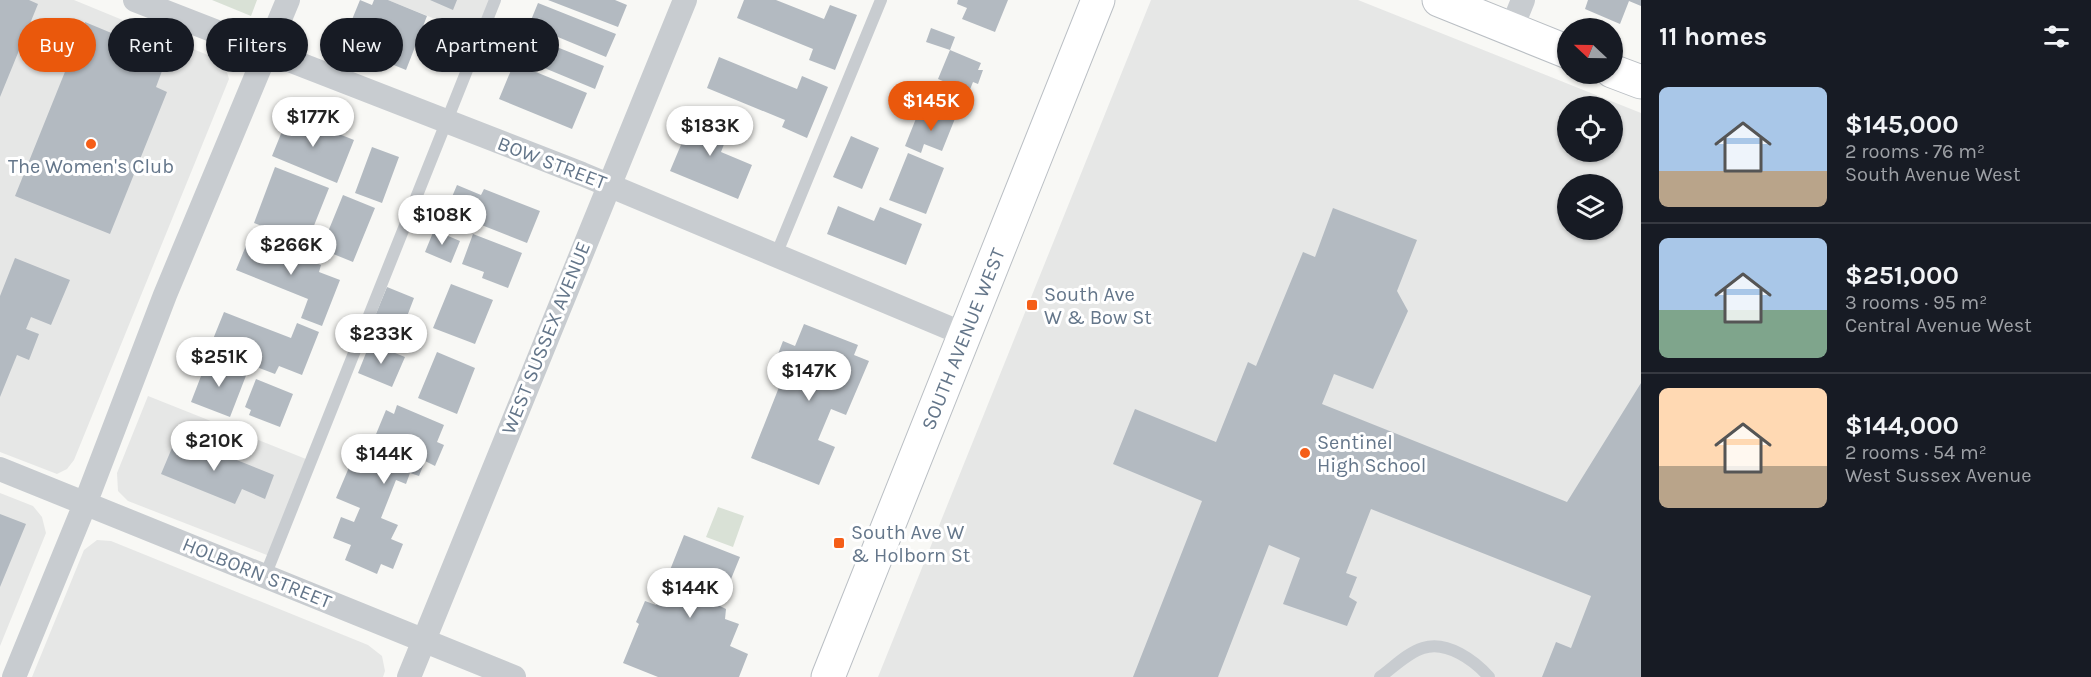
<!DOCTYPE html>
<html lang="en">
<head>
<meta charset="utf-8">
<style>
	body { margin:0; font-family:Karla,sans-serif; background:#242831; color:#f1f3f6; height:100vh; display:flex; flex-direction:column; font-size:22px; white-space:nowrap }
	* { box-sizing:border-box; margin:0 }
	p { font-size:20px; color:#9ea1a6 }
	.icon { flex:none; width:33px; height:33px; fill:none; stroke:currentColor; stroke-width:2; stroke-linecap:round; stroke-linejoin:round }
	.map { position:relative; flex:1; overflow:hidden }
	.side { display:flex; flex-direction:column; background:#171b24; width:450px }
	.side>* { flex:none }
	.hud { position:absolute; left:18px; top:18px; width:570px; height:54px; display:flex; gap:12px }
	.needle { width:39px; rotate:292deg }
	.fabs { position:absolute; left:1557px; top:18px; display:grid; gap:12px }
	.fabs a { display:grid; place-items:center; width:66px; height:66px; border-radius:50%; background:#171b24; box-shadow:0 2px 4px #0004; font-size:30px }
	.price { position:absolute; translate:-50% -51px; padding:0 14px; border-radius:21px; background:#fff; color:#222; font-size:20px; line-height:39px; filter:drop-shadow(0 2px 3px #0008) }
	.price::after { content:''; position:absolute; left:50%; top:36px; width:18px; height:14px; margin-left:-9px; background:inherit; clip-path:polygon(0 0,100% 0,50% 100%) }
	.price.on { background:#ea580c; color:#fff }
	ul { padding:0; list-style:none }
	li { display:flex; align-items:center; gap:18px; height:150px; padding:0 18px }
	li+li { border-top:2px solid #363941 }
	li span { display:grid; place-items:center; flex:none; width:168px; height:120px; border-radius:9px; color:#555 }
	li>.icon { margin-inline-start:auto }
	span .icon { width:72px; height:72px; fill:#fffc; stroke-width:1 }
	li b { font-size:26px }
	h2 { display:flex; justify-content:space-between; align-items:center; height:72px; padding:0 18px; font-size:26px }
	.chip { padding:0 21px; border-radius:27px; background:#171b24; box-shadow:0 2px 4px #0004; font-size:21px; line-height:54px }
	.chip.on { background:#ea580c; color:#fff }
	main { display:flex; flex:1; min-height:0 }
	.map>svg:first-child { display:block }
	.built { fill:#e6e7e6; fill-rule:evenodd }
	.green { fill:#d9e1d6 }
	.building { fill:#b3bac1 }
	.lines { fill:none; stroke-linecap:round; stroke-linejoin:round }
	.secondary-casing { stroke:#babfc4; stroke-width:35 }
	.lane { stroke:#c8ccd0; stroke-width:12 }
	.street { stroke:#c8ccd0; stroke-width:24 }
	.secondary { stroke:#fff; stroke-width:33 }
	.poi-dot { fill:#f55e18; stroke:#fff; stroke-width:2 }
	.labels { text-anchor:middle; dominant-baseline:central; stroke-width:6; stroke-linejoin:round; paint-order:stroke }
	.street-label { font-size:20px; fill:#64768a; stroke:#fff }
	.poi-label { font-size:20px; fill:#64768a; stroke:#fff; text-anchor:start }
</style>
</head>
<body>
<main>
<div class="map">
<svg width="1641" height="677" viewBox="0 0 1641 677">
	<rect width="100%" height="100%" fill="#f8f8f5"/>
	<!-- built -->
	<path class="built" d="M 0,0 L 74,0 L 215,58 L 225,66 L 229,79 L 74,460 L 67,469 L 57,474 L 0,452 Z
		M 388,0 L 495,0 L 480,37 Z
		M 1151,0 L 1358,0 L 1641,113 L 1641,677 L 878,677 ZM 1568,106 L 1612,106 L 1612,152 L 1568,152 ZM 1568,184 L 1612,184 L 1612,230 L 1568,230 Z
		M 148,396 L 311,461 L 272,557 L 128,501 L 118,491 L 117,473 Z
		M 0,493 L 33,506 L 42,517 L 46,533 L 0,646 Z
		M 97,540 L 111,541 L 368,645 L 382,656 L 385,671 L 383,677 L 32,677 L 84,550 Z"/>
	<!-- green -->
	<path class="green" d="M 212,0 L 257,0 L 251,16 Z
		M 718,507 L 744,516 L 733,547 L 706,537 Z"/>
	<!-- building -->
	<path class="building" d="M 0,0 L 29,0 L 38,4 L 0,97 Z
		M 360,0 L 372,5 L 374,0 L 388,0 L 427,16 L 406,70 L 342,44 Z
		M 430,0 L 457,0 L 453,10 Z
		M 548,0 L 615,0 L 627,5 L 618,27 Z
		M 744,0 L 776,0 L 824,19 L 830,5 L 857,15 L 835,70 L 809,60 L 813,49 L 737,18 Z
		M 958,0 L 1008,0 L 995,32 L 962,19 L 967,8 L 957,4 Z
		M 1588,0 L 1641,0 L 1641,6 L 1629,1 L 1620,24 L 1585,9 Z
		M 538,3 L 616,34 L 606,57 L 529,25 Z
		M 85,22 L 145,47 L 139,62 L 162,71 L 156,87 L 167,92 L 110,234 L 15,196 Z
		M 931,28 L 955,37 L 950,50 L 981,63 L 978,70 L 983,70 L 978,84 L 973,82 L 969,92 L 938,79 L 950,50 L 926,42 Z
		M 522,33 L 604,66 L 595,89 L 513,55 Z
		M 719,57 L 797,89 L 802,76 L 828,87 L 807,138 L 782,127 L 785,120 L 707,88 Z
		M 514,63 L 587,93 L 572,129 L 499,99 Z
		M 937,108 L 956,116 L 942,151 L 924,144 L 921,153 L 905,146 L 917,116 L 932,122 Z
		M 696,109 L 732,124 L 721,152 L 752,165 L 738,199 L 670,171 Z
		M 289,114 L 354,140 L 337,183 L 272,156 Z
		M 851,136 L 879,148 L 862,189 L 833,177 Z
		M 372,147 L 399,157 L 382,203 L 355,193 Z
		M 908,153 L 944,168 L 926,214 L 889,200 Z
		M 275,167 L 329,188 L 307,243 L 254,223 Z
		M 457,185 L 481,195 L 484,189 L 540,211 L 527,243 L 446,211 Z
		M 343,195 L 375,208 L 353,262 L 321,249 Z
		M 838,206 L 874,221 L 880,207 L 922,224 L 906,265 L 827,234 Z
		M 1333,208 L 1417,240 L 1397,291 L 1408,311 L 1373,389 L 1334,374 L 1322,404 L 1567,502 L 1641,383 L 1641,677 L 1542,677 L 1556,642 L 1571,648 L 1591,596 L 1371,509 L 1346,573 L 1357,577 L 1349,597 L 1357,602 L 1347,626 L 1283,604 L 1300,558 L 1269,545 L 1218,677 L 1133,677 L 1202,501 L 1113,464 L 1135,409 L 1216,442 L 1248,362 L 1256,366 L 1303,252 L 1315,257 Z
		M 434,230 L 460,241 L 451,263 L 425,252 Z
		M 473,234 L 522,253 L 508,288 L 482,278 L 484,272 L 462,264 Z
		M 250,236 L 321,265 L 319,272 L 340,280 L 322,326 L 301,318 L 308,299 L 236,270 Z
		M 15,258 L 70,280 L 51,325 L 31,317 L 26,329 L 39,334 L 29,360 L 17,355 L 0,397 L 0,296 Z
		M 451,284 L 493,300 L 475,344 L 433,328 Z
		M 387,287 L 414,298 L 403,327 L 375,316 Z
		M 224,312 L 291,338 L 297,323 L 319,332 L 302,375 L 279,366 L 275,374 L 209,349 Z
		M 804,324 L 858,345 L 854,355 L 869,361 L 846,415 L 831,409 L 818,440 L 835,447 L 819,485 L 751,458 L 785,372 L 773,367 L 783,341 L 795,346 Z
		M 370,343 L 405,357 L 392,387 L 358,373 Z
		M 437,352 L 475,368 L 457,414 L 418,398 Z
		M 208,358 L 247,373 L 230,417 L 191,402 Z
		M 256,379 L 293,394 L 280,427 L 249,415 L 251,410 L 245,407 Z
		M 397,405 L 444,425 L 437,442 L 444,445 L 435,466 L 425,461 L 419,476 L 410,473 L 406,484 L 396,480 L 381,518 L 398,525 L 391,539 L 403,544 L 393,569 L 381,564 L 377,574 L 345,560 L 351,545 L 333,538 L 341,517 L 354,522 L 360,508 L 336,498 L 358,446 L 380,455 L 384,443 L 374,439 L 386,410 L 394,414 Z
		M 177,436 L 274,475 L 265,499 L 242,489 L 235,504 L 161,474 Z
		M 0,514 L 26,524 L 0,587 Z
		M 684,535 L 740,557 L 720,606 L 726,609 L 725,619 L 739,624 L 730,646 L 748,654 L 739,677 L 658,677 L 623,663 L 639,624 L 636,622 L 645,601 L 656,605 Z"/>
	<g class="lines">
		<defs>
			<g id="secondary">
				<path d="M 1439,0 L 1568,52"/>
				<path d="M 1612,71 L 1641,82"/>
				<path id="s1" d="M 828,677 L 1098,0"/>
			</g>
		</defs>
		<!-- secondary casing -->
		<use href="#secondary" class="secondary-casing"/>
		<!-- lane -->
		<path class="lane" d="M 776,255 L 881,0
			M 265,576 L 495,0
			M 1380,677 C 1394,667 1407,653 1423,648 C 1447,640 1475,661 1489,677"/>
		<!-- street -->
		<path class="street" d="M 135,0 L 582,174 L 966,335
			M 1511,30 L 1523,0
			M 0,469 L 514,677
			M 14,677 L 85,504 L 165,295 L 288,0
			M 409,677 L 685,0"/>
		<!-- secondary -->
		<use href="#secondary" class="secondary"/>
	</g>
	<!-- markers -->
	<g class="poi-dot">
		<circle cx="91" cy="144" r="6"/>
		<rect x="1026" y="299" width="12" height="12" rx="3"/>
		<circle cx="1305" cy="453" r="6"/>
		<rect x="833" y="537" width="12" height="12" rx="3"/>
	</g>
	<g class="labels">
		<!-- street labels -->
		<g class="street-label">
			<text transform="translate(552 163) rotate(21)">BOW STREET</text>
			<text transform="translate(546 338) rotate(-68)">WEST SUSSEX AVENUE</text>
			<text stroke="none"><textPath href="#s1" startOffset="364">SOUTH AVENUE WEST</textPath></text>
			<text transform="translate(257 573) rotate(22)">HOLBORN STREET</text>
		</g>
		<!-- poi labels -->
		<g class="poi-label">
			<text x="91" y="166" text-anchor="middle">The Women's Club</text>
			<text x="1044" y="294">South Ave<tspan x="1044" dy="23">W &amp; Bow St</tspan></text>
			<text x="1317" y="442">Sentinel<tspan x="1317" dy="23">High School</tspan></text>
			<text x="851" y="532">South Ave W<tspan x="851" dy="23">&amp; Holborn St</tspan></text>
		</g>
	</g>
</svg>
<div class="fabs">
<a><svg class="needle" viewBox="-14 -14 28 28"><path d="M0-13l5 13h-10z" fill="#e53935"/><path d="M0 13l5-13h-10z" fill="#9ea1a6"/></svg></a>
<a><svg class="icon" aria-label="locate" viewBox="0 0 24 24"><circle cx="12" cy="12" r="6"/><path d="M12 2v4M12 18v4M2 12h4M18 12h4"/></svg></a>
<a><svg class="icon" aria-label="layers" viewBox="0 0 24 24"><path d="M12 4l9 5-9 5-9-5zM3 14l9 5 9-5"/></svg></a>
</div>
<b class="price on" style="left:931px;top:132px">$145K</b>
<b class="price" style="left:313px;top:148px">$177K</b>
<b class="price" style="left:710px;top:157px">$183K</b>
<b class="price" style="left:442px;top:246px">$108K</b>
<b class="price" style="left:291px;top:276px">$266K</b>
<b class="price" style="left:381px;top:365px">$233K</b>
<b class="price" style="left:219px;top:388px">$251K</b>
<b class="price" style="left:809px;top:402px">$147K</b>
<b class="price" style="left:214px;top:472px">$210K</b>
<b class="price" style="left:384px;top:485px">$144K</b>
<b class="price" style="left:690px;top:619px">$144K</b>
<div class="hud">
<a class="chip on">Buy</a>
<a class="chip">Rent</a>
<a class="chip">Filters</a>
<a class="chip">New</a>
<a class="chip">Apartment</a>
</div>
</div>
<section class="side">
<h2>11 homes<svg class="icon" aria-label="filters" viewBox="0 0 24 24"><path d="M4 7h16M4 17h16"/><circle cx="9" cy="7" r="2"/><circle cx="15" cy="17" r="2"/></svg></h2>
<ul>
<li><span style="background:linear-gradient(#a9c7e8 70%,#b9a48a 0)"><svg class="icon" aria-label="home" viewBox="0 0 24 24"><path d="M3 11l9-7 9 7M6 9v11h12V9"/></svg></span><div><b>$145,000</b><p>2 rooms · 76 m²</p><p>South Avenue West</p></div></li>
<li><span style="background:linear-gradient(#a9c7e8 60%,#7fa58c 0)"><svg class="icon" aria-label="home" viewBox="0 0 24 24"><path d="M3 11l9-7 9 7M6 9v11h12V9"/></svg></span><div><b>$251,000</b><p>3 rooms · 95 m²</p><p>Central Avenue West</p></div></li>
<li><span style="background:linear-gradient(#ffd9b3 65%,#b9a48a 0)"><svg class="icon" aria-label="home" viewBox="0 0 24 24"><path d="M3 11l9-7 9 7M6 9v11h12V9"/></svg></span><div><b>$144,000</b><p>2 rooms · 54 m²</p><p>West Sussex Avenue</p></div></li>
</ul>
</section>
</main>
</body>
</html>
